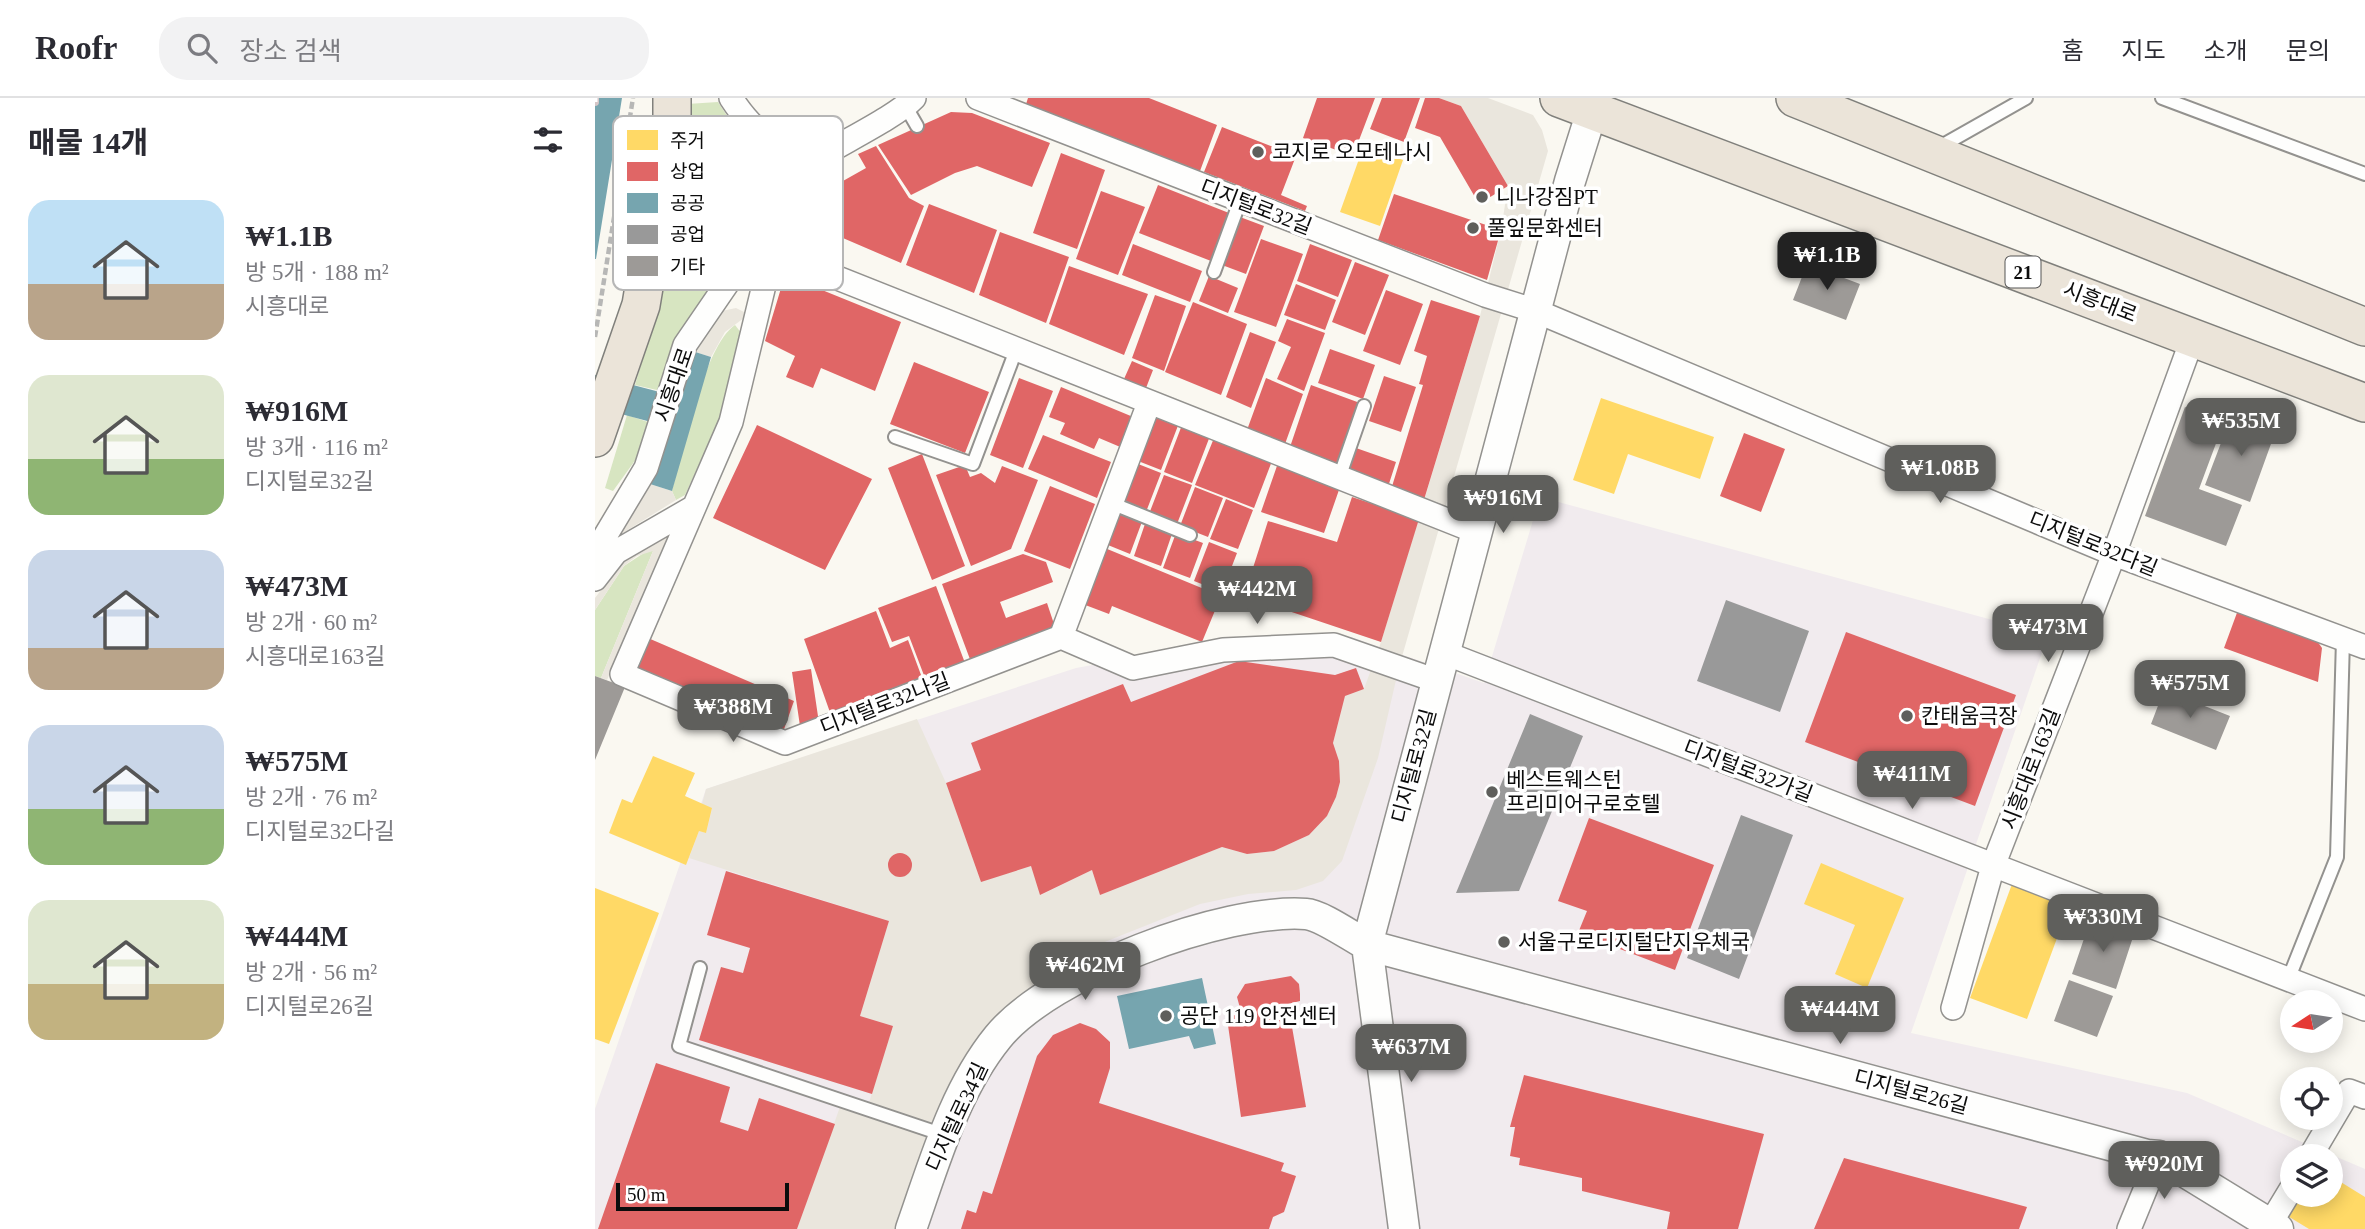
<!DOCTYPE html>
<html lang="ko">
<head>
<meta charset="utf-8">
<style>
	body { margin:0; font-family:"Times New Roman","Noto Sans KR",serif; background:#f2f2f3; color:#2b2b33; height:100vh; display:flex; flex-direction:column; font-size:26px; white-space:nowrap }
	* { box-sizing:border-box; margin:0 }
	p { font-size:23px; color:#7c7c81 }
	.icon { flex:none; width:38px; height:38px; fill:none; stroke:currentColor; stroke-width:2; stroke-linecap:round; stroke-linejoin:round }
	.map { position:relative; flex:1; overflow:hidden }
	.details { display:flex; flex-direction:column; background:#fff; width:595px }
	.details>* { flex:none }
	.needle { width:46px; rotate:258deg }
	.controls { position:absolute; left:1685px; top:892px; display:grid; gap:14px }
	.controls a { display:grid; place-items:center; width:63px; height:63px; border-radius:50%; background:#fff; box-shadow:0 4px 18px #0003; font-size:35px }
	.scale { position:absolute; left:21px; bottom:18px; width:173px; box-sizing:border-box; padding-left:7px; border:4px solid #0c0c0c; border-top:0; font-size:19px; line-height:24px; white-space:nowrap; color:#0c0c0c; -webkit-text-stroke:5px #fff; paint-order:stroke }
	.price { position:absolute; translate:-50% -60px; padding:0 16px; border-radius:14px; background:#5f5f5c; color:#fff; font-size:23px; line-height:46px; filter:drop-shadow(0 2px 4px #0008) }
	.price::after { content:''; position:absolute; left:50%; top:42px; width:21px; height:16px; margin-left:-10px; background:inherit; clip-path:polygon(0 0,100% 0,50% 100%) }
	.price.current { background:#222; color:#fff }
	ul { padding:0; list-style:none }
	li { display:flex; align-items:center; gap:21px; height:175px; padding:0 28px }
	li span { display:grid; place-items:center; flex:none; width:196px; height:140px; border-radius:21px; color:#555 }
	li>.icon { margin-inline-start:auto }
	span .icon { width:84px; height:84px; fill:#fffc; stroke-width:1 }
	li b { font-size:30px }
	h2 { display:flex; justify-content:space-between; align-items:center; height:84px; padding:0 28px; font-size:30px }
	header { display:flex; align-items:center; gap:42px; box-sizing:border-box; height:98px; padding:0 35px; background:#fff; border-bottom:2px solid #e1e1e2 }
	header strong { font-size:33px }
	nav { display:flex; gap:38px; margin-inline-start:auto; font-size:24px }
	.search { width:490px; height:63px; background:#f2f2f3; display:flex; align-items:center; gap:18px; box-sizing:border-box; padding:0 24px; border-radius:28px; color:#7c7c81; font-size:26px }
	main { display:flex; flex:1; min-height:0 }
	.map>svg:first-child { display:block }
	.industrial { fill:#f1ebee; fill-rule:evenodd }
	.forest { fill:#d7e5c1 }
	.plaza { fill:#eae6dd }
	.homes { fill:#ffd966 }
	.shops { fill:#e06666 }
	.public { fill:#76a5af }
	.industry { fill:#999 }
	.building { fill:#9d9a97 }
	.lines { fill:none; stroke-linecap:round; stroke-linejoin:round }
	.service-casing { stroke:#93928f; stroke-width:16 }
	.minor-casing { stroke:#93928f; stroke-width:26 }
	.tertiary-casing { stroke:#93928f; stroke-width:33 }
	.primary-casing { stroke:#80807c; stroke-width:40 }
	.path { stroke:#b7b7b6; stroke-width:4.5; stroke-dasharray:7 3.5; stroke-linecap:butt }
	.service { stroke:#fefefd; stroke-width:12 }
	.minor { stroke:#fefefd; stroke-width:23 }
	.tertiary { stroke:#fefefd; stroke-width:30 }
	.primary { stroke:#ebe4d9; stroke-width:37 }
	.rail-casing { stroke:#d5c6c7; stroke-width:8 }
	.rail { stroke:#fff; stroke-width:5; stroke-dasharray:16; stroke-linecap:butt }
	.poi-dot { fill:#5f5f5c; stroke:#fff; stroke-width:2.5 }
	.labels { text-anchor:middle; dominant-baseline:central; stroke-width:7; stroke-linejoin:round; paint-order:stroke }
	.shield { fill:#fff; stroke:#555; stroke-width:2 }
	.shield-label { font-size:19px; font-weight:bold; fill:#0c0c0c }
	.poi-label { font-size:21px; fill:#0c0c0c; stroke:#fff; text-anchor:start }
	.street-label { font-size:21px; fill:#0c0c0c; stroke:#fff }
	.key { fill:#fff; stroke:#b6b6b6; stroke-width:2 }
	.key-label { font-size:19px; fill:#0c0c0c }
</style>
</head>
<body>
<header>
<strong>Roofr</strong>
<div class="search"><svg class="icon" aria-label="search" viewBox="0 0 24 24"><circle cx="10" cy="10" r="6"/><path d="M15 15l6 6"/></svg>장소 검색</div>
<nav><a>홈</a><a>지도</a><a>소개</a><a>문의</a></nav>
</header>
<main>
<section class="details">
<h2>매물 14개<svg class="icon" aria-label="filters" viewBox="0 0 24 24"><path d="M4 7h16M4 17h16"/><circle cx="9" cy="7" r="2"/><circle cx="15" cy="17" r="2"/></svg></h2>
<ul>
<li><span style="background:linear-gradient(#bfe0f5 60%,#b9a48a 0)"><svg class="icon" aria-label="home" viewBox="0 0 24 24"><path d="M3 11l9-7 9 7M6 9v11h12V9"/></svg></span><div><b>₩1.1B</b><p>방 5개 · 188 m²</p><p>시흥대로</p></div></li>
<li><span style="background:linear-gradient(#dfe7d0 60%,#8fb573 0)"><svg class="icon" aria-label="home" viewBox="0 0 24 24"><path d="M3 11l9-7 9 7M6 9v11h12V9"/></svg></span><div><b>₩916M</b><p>방 3개 · 116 m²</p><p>디지털로32길</p></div></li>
<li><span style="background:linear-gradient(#c9d6e8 70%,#b9a48a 0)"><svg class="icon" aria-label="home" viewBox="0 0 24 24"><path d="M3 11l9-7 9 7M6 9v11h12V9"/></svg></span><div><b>₩473M</b><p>방 2개 · 60 m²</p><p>시흥대로163길</p></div></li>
<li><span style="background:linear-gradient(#c9d6e8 60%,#8fb573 0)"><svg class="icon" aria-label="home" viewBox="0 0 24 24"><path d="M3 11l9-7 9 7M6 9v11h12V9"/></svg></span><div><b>₩575M</b><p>방 2개 · 76 m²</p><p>디지털로32다길</p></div></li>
<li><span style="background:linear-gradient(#dfe7d0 60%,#c2b280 0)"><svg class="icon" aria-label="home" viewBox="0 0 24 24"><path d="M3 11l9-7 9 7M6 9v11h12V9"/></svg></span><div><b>₩444M</b><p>방 2개 · 56 m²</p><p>디지털로26길</p></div></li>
</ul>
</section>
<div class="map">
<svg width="1770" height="1131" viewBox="0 0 1770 1131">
	<rect width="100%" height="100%" fill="#faf8f1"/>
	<!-- industrial -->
	<path class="industrial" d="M 945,399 L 1453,537 L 1316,935 L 1592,995 L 1770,1071 L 1770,1131 L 0,1131 L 0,1011 L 111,691 L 481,570 L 628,543 L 756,539 L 889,585 ZM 1698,1059 L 1736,1059 L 1736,1097 L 1698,1097 Z"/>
	<!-- forest -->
	<path class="forest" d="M 123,4 C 129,13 136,23 139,32 C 166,108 104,225 75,295 L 40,287 C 68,197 84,100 92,6 Z
		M 140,227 L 147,236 L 125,321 L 90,397 L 81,402 L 77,393 C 88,354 109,248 140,227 Z
		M 32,317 L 65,328 L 18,393 L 10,390 Z
		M 55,451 L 58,453 L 6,580 L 0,578 L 0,512 L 29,468 Z"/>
	<!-- plaza -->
	<path class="plaza" d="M 844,0 L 893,0 L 938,17 L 947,32 L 953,53 L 804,569 L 783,660 L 747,763 L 728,783 L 701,792 L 653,796 L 605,806 L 472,859 L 479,881 L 417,924 L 316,1131 L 202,1131 L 247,1003 L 272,1011 L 298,928 L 265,918 L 294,823 L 94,760 L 104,733 L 111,735 L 117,711 L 107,706 L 111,691 L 322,621 L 351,685 L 386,783 L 436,768 L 446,797 L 497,772 L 505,797 L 627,749 L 652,756 L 679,753 L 714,737 L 732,718 L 741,699 L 745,684 L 744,663 L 738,645 L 750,598 L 769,591 L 786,544 L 885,218 L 906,132 L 913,88 L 866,8 Z
		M 141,210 L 149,214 L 149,220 L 130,234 L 116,259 L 94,252 L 127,213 Z
		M 55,386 L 77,393 L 81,402 L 23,438 L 41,403 Z
		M 74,437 L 12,582 L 6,580 L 58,453 L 42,458 L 29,468 L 0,512 L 0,500 L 37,451 Z"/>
	<!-- homes -->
	<path class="homes" d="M 769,47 L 808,62 L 785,128 L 745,114 Z
		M 1006,300 L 1119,339 L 1105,381 L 1033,356 L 1019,396 L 978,382 Z
		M 58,658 L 100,675 L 90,698 L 117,710 L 111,735 L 104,733 L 91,767 L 14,735 L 27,701 L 37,705 Z
		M 1226,765 L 1309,800 L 1272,890 L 1240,876 L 1260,827 L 1209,806 Z
		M 1417,786 L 1474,808 L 1432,921 L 1375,900 Z
		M 0,790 L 64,815 L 14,946 L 0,941 Z
		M 1736,1078 L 1770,1099 L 1770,1131 L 1714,1131 L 1691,1117 L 1700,1097 L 1736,1097 Z"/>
	<!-- shops -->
	<path class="shops" d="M 433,0 L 554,0 L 622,27 L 605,73 L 431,6 Z
		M 722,0 L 780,0 L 758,58 L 708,40 Z
		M 787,0 L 825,0 L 809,44 L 775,31 Z
		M 830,0 L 844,0 L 866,8 L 913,88 L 884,106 L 845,39 L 820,30 Z
		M 356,14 L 377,15 L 455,45 L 437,89 L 382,68 L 360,75 L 316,97 L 283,47 Z
		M 627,29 L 701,58 L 686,97 L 712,108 L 710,113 L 609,74 Z
		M 281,48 L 314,100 L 329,108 L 306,165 L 199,119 L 200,110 L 271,70 L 263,56 Z
		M 466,55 L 510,72 L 482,151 L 438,135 Z
		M 563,87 L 634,115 L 616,163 L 544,135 Z
		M 506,93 L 550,109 L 523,177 L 481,161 Z
		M 799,96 L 906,132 L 892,182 L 783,142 Z
		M 334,106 L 402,132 L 379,195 L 311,167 Z
		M 645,119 L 669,128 L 651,176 L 627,167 Z
		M 405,134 L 474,159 L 451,225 L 384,197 Z
		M 666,141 L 708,156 L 681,229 L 639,214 Z
		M 538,146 L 607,173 L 595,204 L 527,177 Z
		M 715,146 L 757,162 L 743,199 L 702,183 Z
		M 760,164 L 794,177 L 770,237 L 737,224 Z
		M 474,168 L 553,196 L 529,257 L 454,226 Z
		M 190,177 L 306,224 L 280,293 L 226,270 L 218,290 L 191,279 L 200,258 L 170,243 Z
		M 614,178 L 643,190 L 633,215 L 604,203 Z
		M 701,186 L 741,202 L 730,232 L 689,217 Z
		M 791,192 L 828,206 L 805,267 L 768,253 Z
		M 560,197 L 591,208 L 569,273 L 537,260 Z
		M 836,202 L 885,218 L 828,405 L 795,395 L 828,287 L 824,286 L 832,258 L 819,253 Z
		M 598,204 L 652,226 L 626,297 L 570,274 Z
		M 692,221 L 730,235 L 709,293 L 682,281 L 696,249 L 683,243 Z
		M 655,234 L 681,244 L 656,310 L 631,299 Z
		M 735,251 L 780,267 L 768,301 L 723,285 Z
		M 537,263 L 558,272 L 551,290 L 529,281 Z
		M 319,264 L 394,294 L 370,355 L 295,326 Z
		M 789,278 L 821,289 L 806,334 L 774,323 Z
		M 424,280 L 458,293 L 428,370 L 395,357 Z
		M 671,280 L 708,296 L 690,346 L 652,332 Z
		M 716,287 L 765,305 L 744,366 L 695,349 Z
		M 466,289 L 543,321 L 530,351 L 504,340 L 499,351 L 465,336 L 470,325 L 454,319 Z
		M 560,316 L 584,325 L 566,372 L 538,361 Z
		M 162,327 L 277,381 L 230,472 L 118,420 Z
		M 587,327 L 615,338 L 597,385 L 569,374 Z
		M 1149,335 L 1190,351 L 1166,414 L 1125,398 Z
		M 448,337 L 516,364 L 502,400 L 433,371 Z
		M 619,340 L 677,363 L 659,410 L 600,387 Z
		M 761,350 L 801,364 L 792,392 L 751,378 Z
		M 327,356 L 370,468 L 337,482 L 293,370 Z
		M 538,364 L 566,375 L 551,414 L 523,404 Z
		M 683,365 L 745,389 L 729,435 L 666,414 Z
		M 370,367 L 375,379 L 386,375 L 400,385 L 407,368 L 443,382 L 416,451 L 376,468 L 341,377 Z
		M 569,377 L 597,387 L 582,426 L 554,416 Z
		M 455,388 L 500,406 L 475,471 L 429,453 Z
		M 600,389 L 628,400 L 613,439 L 585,428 Z
		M 757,399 L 824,421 L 786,544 L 649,498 L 673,423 L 742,444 Z
		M 631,401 L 658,412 L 643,451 L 615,441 Z
		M 521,410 L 548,421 L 535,456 L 508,445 Z
		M 551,423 L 578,433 L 566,468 L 539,458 Z
		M 581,435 L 608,445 L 595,480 L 568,470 Z
		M 614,444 L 642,455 L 627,494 L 599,483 Z
		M 505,448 L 626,498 L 607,544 L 517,508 L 514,516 L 485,505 Z
		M 428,456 L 451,464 L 458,484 L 405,504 L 411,520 L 452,505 L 461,532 L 376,564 L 347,486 Z
		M 341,488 L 370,565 L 330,580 L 314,538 L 297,544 L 283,510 Z
		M 1643,512 L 1720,540 L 1727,550 L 1723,584 L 1629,550 Z
		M 281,513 L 295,550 L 313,542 L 329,585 L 237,620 L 209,541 Z
		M 1251,534 L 1421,597 L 1380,708 L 1210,644 Z
		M 53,540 L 199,603 L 188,634 L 40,572 Z
		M 644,563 L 740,577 L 761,570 L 769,591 L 750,598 L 738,645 L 744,663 L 745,684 L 741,699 L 732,718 L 714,737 L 679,753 L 652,756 L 627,749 L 505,797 L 497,772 L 445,797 L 436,768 L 386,784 L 351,685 L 386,672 L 376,645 L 528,586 L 536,604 Z
		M 216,571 L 224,625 L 205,628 L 197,574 Z
		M 994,720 L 1119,767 L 1080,872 L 983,835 L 992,813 L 963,803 Z
		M293 767a12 12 0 1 1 24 0a12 12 0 1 1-24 0Z
		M 131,773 L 294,823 L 265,918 L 298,928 L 277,996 L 104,942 L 126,869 L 148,875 L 155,850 L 112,837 Z
		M 696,878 L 704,886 L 705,896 L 705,903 L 693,906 L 711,1009 L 646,1019 L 631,913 L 645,910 L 642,899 L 650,886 Z
		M 485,925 L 501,931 L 515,944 L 515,970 L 504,1005 L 689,1065 L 686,1073 L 701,1078 L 689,1114 L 678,1119 L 674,1131 L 366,1131 L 372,1112 L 381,1115 L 388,1093 L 397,1096 L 442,958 L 458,937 Z
		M 61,965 L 135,989 L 125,1024 L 153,1033 L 164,1000 L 240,1026 L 202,1131 L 3,1131 Z
		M 929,977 L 1169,1036 L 1143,1131 L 1072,1131 L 1075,1114 L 987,1093 L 987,1080 L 924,1067 L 925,1060 L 915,1058 L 920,1029 L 915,1029 Z
		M 1249,1060 L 1432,1109 L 1424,1131 L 1219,1131 Z"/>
	<!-- public -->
	<path class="public" d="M 0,0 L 27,0 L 1,161 L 0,161 Z
		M 94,252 L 116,259 L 77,393 L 55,386 L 71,328 L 0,309 L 0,277 L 80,298 Z
		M 607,880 L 621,946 L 599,951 L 594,938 L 534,951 L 522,898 Z"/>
	<!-- industry -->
	<path class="industry" d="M 1131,502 L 1214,533 L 1185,614 L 1102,583 Z
		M 935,616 L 988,638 L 924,793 L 861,795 Z
		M 1146,717 L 1198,737 L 1144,881 L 1092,860 Z"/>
	<!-- building -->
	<path class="building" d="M 1212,166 L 1265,186 L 1251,222 L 1198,202 Z
		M 1590,309 L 1629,324 L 1604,391 L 1647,407 L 1631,448 L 1550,418 Z
		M 1637,316 L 1681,332 L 1655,404 L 1610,387 Z
		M 0,578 L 30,589 L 0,662 Z
		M 1569,592 L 1635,618 L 1621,652 L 1556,626 Z
		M 1496,820 L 1539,836 L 1521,891 L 1477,876 Z
		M 1474,882 L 1518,898 L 1502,939 L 1459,923 Z"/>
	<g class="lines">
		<defs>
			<path id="service" d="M 1567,0 L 1770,76
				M 311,9 L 322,28
				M 1341,51 L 1431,0
				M 619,174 L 645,103
				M 300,339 L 378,366 L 421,252
				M 744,380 L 769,308
				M 516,405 L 595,437
				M 105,870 L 84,948 L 349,1037
				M 1693,882 L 1742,759 L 1748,541"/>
			<path id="minor" d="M 136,0 C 162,40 190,60 240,47
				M 319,0 C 292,28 191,68 180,95 C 172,114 174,134 177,154 L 136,324 L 27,576 L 190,645 L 466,539 L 554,305
				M 383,0 L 890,197 L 941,213 L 1519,456 L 1770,549
				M 177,154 L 882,434
				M 0,455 L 51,370 L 90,247 L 173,126
				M 0,481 L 21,454 L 99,409
				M 466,539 L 538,570 L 628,552 L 739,547 L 842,583
				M 850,555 L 1770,911
				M 1358,910 L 1398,768 L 1519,456 L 1598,239
				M 1715,1059 L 1754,993 L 1770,999
				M 1675,1126 L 1698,1088
				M 1534,1131 L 1564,1058"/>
			<path id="tertiary" d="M 316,1131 C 339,1066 359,993 403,939 C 455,875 629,810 711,816 C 726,817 757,839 772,847 L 1552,1057 L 1564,1058 L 1683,1131
				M 809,1131 L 772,847 L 975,83 L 997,13"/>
			<path id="primary" d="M 964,0 L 1770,305
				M 1200,0 L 1770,229
				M 0,340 L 46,207 L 77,22 L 77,0"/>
		</defs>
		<!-- service casing -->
		<use href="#service" class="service-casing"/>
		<!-- minor casing -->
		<use href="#minor" class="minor-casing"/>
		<!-- tertiary casing -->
		<use href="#tertiary" class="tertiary-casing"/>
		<!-- primary casing -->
		<use href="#primary" class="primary-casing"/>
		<!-- path -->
		<path class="path" d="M 0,239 L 38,0"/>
		<!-- service -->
		<use href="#service" class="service"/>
		<!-- minor -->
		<use href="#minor" class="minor"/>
		<!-- tertiary -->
		<use href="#tertiary" class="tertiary"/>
		<!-- primary -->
		<use href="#primary" class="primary"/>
		<defs>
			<path id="rail" d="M 0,4 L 0,0"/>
		</defs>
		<!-- rail casing -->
		<use href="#rail" class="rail-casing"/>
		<!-- rail -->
		<use href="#rail" class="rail"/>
	</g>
	<!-- markers -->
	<g class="poi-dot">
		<circle cx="663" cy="54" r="7"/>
		<circle cx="887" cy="99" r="7"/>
		<circle cx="878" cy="130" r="7"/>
		<circle cx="1312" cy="618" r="7"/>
		<circle cx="897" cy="694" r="7"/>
		<circle cx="909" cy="844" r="7"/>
		<circle cx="571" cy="918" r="7"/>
	</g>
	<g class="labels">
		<!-- shield labels -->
		<rect class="shield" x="1410.5" y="158.5" width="35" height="31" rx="5"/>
		<g class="shield-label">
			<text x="1428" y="174">21</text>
		</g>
		<!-- poi labels -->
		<g class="poi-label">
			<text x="677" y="54">코지로 오모테나시</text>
			<text x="901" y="99">니나강짐PT</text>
			<text x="892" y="130">풀잎문화센터</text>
			<text x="1326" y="618">칸태움극장</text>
			<text x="911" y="682">베스트웨스턴<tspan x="911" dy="24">프리미어구로호텔</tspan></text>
			<text x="923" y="844">서울구로디지털단지우체국</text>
			<text x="585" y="918">공단 119 안전센터</text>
		</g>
		<!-- street labels -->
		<g class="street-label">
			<text transform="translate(661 109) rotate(21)">디지털로32길</text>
			<text transform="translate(1505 204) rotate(21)">시흥대로</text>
			<text transform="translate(79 287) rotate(-71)">시흥대로</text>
			<text transform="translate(1498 446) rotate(22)">디지털로32다길</text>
			<text transform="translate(290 606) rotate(-21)">디지털로32나길</text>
			<text transform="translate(819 668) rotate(-75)">디지털로32길</text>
			<text transform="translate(1436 671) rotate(-69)">시흥대로163길</text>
			<text transform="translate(1153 673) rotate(21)">디지털로32가길</text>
			<text transform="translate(1316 994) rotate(15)">디지털로26길</text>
			<text transform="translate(362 1019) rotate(-65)">디지털로34길</text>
		</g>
	</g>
	<!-- legend -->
	<rect x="18" y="18" width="230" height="174" rx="10" class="key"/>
	<rect x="32" y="32" width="31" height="20" fill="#ffd966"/>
	<rect x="32" y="64" width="31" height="19" fill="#e06666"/>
	<rect x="32" y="95" width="31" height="20" fill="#76a5af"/>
	<rect x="32" y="127" width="31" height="19" fill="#999"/>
	<rect x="32" y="158" width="31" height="20" fill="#9d9a97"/>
	<g class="key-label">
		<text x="75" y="49">주거</text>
		<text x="75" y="80">상업</text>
		<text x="75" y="112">공공</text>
		<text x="75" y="143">공업</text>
		<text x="75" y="175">기타</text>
	</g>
</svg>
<div class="controls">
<a><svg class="needle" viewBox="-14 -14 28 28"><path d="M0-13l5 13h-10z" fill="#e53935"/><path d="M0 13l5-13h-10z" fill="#7c7c81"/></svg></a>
<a><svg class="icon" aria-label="locate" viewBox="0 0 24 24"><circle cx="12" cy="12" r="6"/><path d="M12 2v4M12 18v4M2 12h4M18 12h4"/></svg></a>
<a><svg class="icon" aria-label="layers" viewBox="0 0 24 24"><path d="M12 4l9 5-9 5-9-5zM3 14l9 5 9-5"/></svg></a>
</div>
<div class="scale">50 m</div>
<b class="price current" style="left:1232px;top:194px">₩1.1B</b>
<b class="price" style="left:1646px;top:360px">₩535M</b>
<b class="price" style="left:1345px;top:407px">₩1.08B</b>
<b class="price" style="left:908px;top:437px">₩916M</b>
<b class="price" style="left:662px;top:528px">₩442M</b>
<b class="price" style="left:1453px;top:566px">₩473M</b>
<b class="price" style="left:1595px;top:622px">₩575M</b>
<b class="price" style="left:138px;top:646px">₩388M</b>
<b class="price" style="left:1317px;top:713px">₩411M</b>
<b class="price" style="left:1508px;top:856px">₩330M</b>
<b class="price" style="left:490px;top:904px">₩462M</b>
<b class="price" style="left:1245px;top:948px">₩444M</b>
<b class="price" style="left:816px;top:986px">₩637M</b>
<b class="price" style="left:1569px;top:1103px">₩920M</b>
</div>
</main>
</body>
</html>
